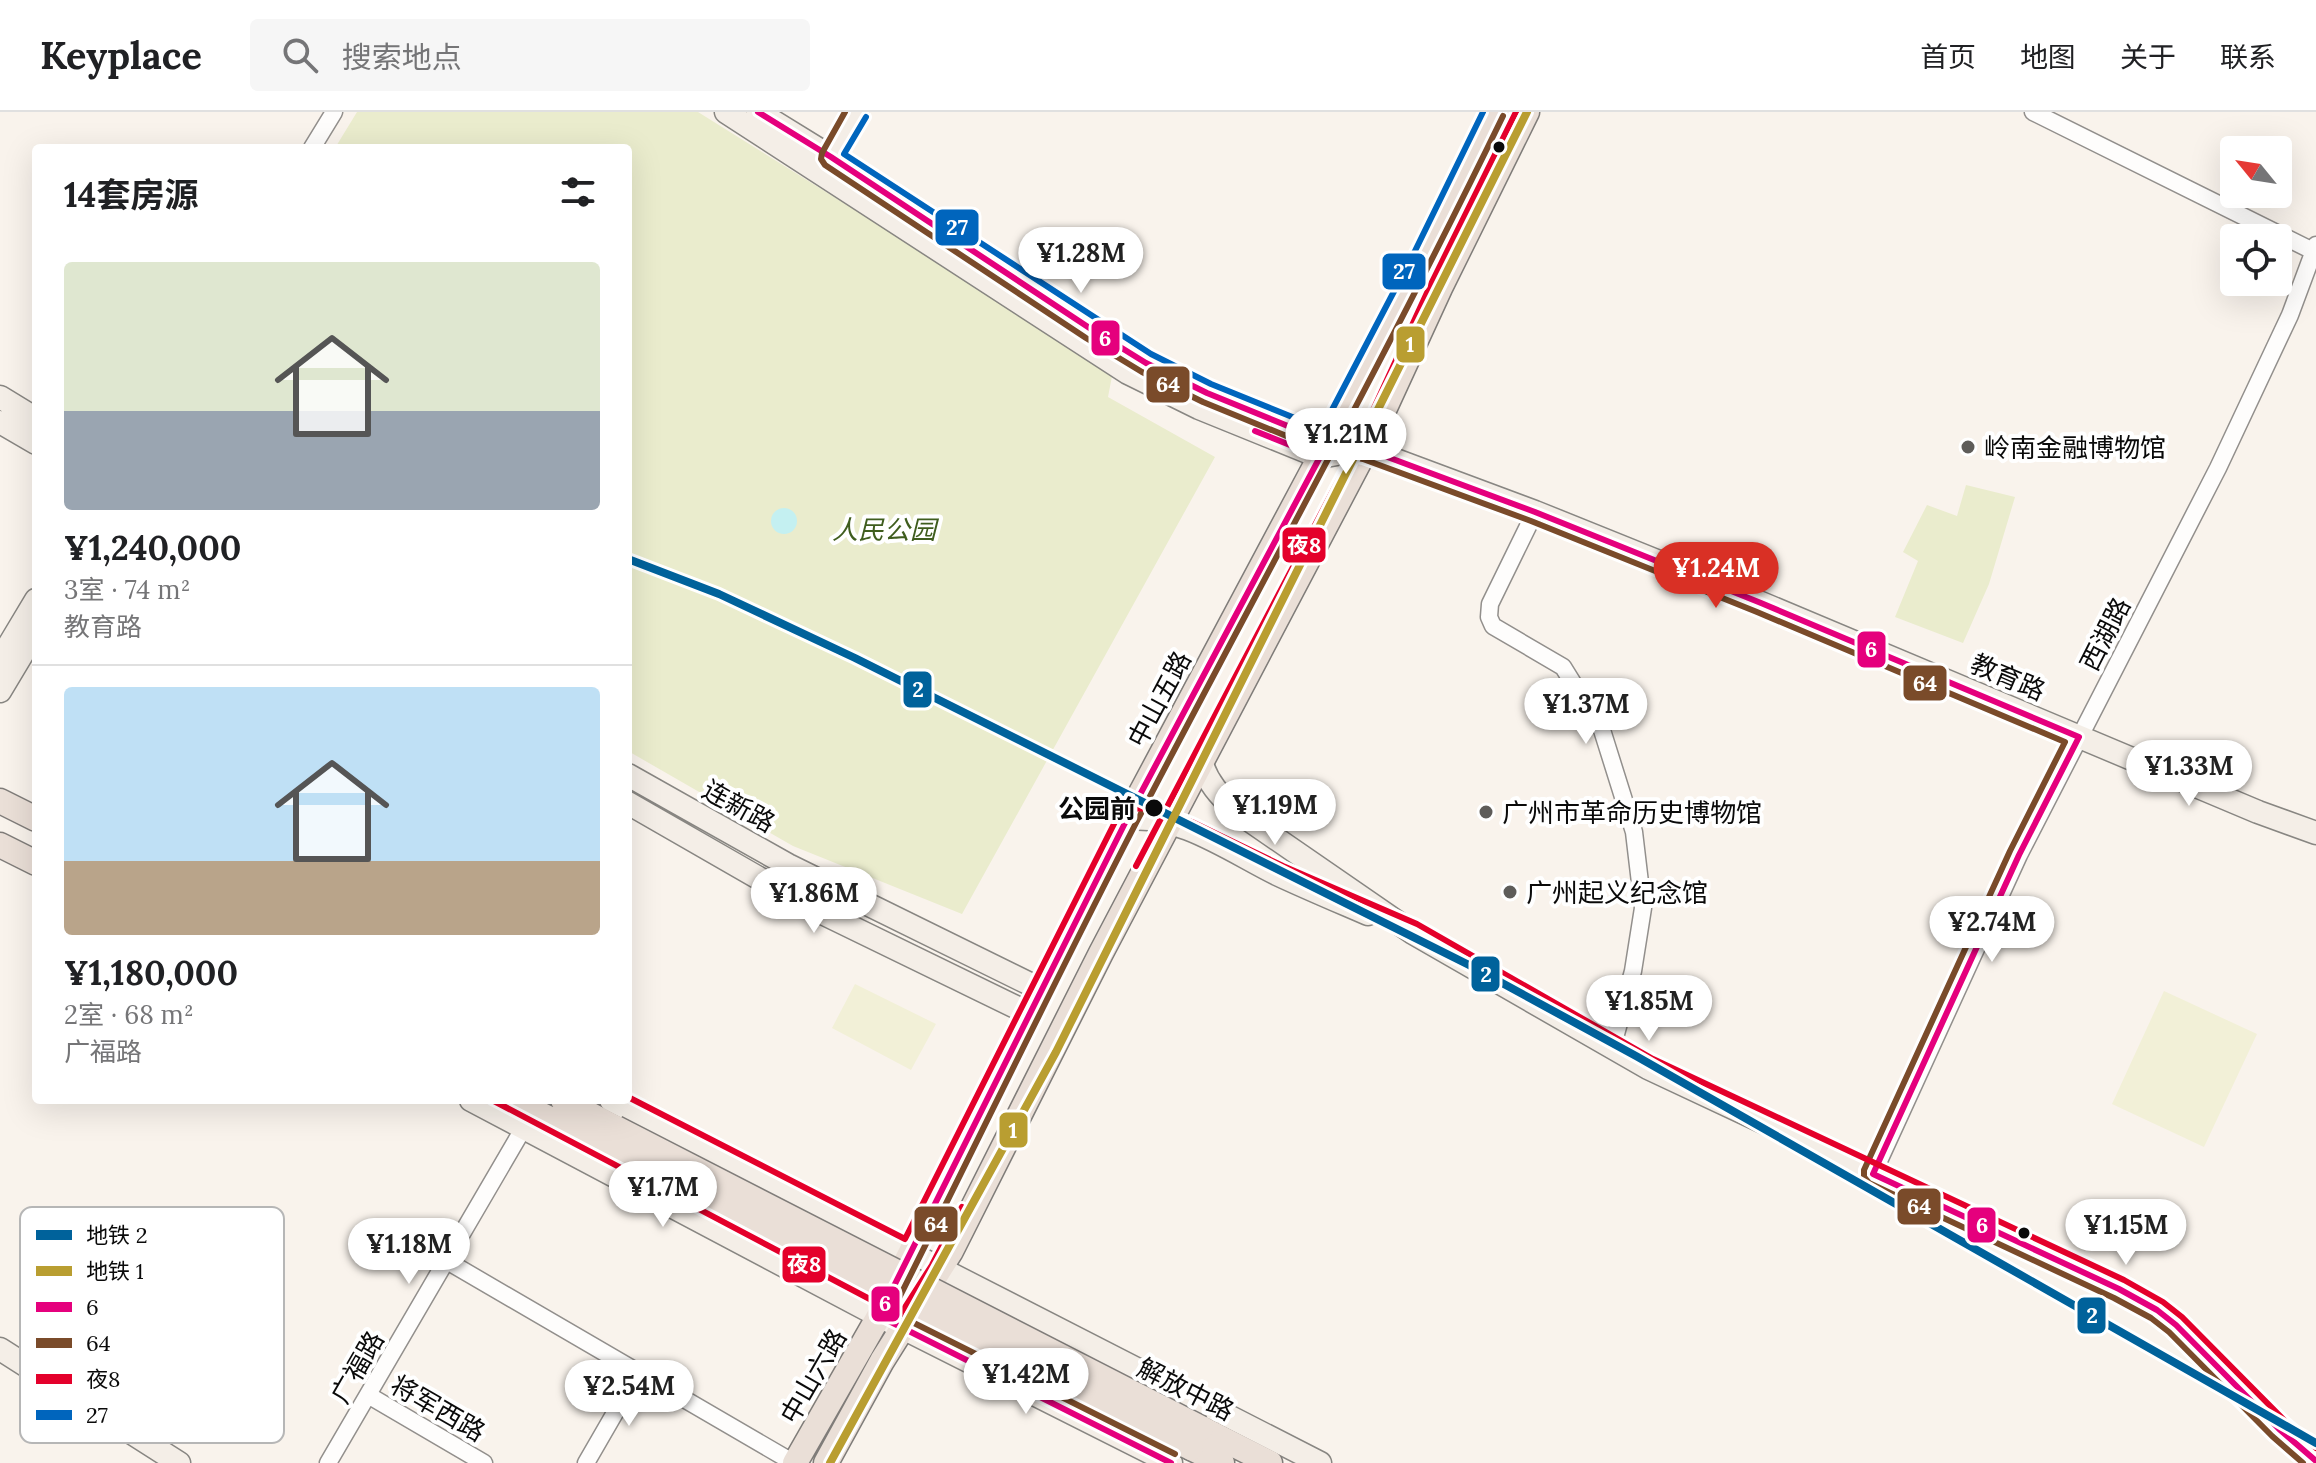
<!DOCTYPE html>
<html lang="zh">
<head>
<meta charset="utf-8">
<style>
	body { margin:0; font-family:Lora,"Noto Sans SC",serif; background:#f6f6f6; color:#202124; height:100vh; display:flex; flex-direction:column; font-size:30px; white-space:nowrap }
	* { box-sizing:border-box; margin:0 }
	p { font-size:26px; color:#757577 }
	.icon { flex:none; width:44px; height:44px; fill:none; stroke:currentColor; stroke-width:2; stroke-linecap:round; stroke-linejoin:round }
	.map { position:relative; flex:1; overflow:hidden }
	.panel { position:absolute; left:32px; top:32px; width:600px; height:960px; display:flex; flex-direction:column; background:#fff; border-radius:8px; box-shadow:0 8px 32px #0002 }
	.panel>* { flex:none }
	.needle { width:52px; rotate:300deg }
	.buttons { position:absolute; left:2220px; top:24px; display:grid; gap:16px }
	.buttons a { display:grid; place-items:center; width:72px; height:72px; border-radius:8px; background:#fff; box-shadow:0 8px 32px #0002; font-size:40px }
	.price { position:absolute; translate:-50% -68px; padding:0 18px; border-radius:28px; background:#fff; color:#222; font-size:26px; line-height:52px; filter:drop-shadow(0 2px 4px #0008) }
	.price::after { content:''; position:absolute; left:50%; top:48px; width:24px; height:18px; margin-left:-12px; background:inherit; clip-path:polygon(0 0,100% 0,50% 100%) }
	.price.on { background:#d93025; color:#fff }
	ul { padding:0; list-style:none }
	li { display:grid; align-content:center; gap:16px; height:424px; padding:0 32px }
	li+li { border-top:2px solid #e0e0e0 }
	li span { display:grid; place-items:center; height:248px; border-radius:8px; color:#555 }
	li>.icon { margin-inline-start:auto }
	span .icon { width:144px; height:144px; fill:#fffc; stroke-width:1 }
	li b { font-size:34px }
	h2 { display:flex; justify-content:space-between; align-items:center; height:96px; padding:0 32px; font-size:34px }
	header { display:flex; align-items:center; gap:48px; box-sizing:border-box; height:112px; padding:0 40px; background:#fff; border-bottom:2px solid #e0e0e0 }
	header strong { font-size:38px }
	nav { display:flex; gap:44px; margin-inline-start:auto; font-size:28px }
	.search { width:560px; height:72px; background:#f6f6f6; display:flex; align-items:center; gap:20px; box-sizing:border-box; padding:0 28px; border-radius:8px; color:#757577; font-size:30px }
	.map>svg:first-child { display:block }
	.green { fill:#eaeccd }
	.pitch { fill:#f2f0d7 }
	.water { fill:#c4f0f1 }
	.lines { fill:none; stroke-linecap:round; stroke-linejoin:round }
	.street-casing { stroke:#928f8c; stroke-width:19 }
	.secondary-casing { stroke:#888682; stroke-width:25 }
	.primary-casing { stroke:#7f7c79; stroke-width:27 }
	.street { stroke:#fefdfc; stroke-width:16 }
	.secondary { stroke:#f4eee7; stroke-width:22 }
	.primary { stroke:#eadfd7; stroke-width:24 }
	.primary-bridge-casing { stroke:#7f7c79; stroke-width:27; stroke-linecap:butt }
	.primary-bridge { stroke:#eadfd7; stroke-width:24 }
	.bus-1-casing { stroke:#fff; stroke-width:12 }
	.bus-2-casing { stroke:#fff; stroke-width:12 }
	.bus-3-casing { stroke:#fff; stroke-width:12 }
	.bus-4-casing { stroke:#fff; stroke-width:12 }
	.bus-1 { stroke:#e5007d; stroke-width:6 }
	.bus-2 { stroke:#7a4b2a; stroke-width:6 }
	.bus-3 { stroke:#e4002b; stroke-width:6 }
	.bus-4 { stroke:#0065bd; stroke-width:6 }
	.metro-1-casing { stroke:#fff; stroke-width:14 }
	.metro-2-casing { stroke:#fff; stroke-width:14 }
	.metro-1 { stroke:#00629b; stroke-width:8 }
	.metro-2 { stroke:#b99e31; stroke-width:8 }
	.bus-dot { fill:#0a0a0a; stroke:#fff; stroke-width:3 }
	.poi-dot { fill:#5e5c59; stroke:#fff; stroke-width:3 }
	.labels { text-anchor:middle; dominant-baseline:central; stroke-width:8; stroke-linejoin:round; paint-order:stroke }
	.poi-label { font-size:26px; fill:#0a0a0a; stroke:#fff; text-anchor:start }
	.park-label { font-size:26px; font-style:italic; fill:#3f5d1e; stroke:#fff }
	.street-label { font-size:26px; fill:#0a0a0a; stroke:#fff }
	.stop-label { font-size:26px; font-weight:bold; fill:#0a0a0a; stroke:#fff; text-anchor:end }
	.key { fill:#fff; stroke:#b6b6b6; stroke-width:2 }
	.key-label { font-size:22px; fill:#0a0a0a }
	.line-badge { stroke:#fff; stroke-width:3 }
	.badge-label { font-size:22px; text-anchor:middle; font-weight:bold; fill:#fff }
</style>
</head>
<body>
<header>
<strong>Keyplace</strong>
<div class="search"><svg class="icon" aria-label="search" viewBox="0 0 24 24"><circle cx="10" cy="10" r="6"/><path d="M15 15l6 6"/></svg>搜索地点</div>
<nav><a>首页</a><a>地图</a><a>关于</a><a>联系</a></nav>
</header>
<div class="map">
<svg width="2316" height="1351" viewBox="0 0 2316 1351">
	<rect width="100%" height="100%" fill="#f9f3ec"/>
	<!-- green -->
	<path class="green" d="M 357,0 L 698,0 L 1113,259 L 1108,285 L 1215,345 L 962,802 L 793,734 L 628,639 L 628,36 L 335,36 Z
		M 1966,373 L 2015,385 L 1989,472 L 1963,531 L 1895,505 L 1918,449 L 1903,440 L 1927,393 L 1957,404 Z"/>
	<!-- pitch -->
	<path class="pitch" d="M 855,872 L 936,912 L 911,958 L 832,916 Z
		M 2164,879 L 2257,922 L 2204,1035 L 2112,992 Z"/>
	<!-- water -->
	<path class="water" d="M771 409a13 13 0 1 1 26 0a13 13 0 1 1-26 0Z"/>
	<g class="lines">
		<defs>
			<path id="street" d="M 2033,0 L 2313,139
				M 312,36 L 334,0
				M 1535,400 L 1490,492 L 1489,505 L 1493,514 L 1563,555 L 1602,618 L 1634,720 L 1643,796 L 1633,859 L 1612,937
				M 1873,1062 L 2019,743 L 2218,356 L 2290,203 L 2316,133
				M 447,1149 L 794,1351
				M 368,1283 L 484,1351
				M 328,1351 L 523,1017
				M 586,1351 L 638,1261"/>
			<path id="secondary" d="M 726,0 L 1128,261 L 1199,296 L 1320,345 L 1337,342
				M 758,0 L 831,45 L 1091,217 L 1146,251 L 1207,281 L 1327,330 L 1366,337 L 1535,400 L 1761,491 L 2258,700 L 2316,721
				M 819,54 L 831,45 L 857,0
				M 0,285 L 36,307
				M 0,310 L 36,331
				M 0,548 L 36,488
				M 0,579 L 36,519
				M 1201,649 C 1207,670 1220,684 1236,699 L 1413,821 L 1648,956 L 2119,1177 L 2157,1198 L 2176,1213 L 2279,1317 L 2316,1349
				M 628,663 L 788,753 L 1040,877
				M 628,691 L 804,792 L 1028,901
				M 1127,707 C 1179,701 1232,740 1277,762 C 1307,776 1338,789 1368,802
				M 471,988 L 879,1204 L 1171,1351
				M 611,988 L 1320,1351
				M 0,1237 L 179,1351"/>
			<path id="primary" d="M 0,689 L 36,707
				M 0,733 L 36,751
				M 512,988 L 606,1035
				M 563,988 L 616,1016
				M 1201,1316 L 1270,1351
				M 1191,1336 L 1222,1351
				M 795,1351 L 879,1204 L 1127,707 L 1320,345 L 1421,150 L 1494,0
				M 826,1351 L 882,1249 L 951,1139 L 1101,841 L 1366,337 L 1440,176 L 1527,0"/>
		</defs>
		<!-- street casing -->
		<use href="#street" class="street-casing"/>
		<!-- secondary casing -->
		<use href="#secondary" class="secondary-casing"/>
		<!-- primary casing -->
		<use href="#primary" class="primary-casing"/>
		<!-- street -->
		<use href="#street" class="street"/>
		<!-- secondary -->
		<use href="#secondary" class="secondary"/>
		<!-- primary -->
		<use href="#primary" class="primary"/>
		<defs>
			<path id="primary-bridge" d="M 616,1016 L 1201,1316
				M 606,1035 L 1191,1336"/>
		</defs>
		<!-- primary-bridge casing -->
		<use href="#primary-bridge" class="primary-bridge-casing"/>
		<!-- primary-bridge -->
		<use href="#primary-bridge" class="primary-bridge"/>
		<defs>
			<path id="bus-1" d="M 758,0 L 831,45 L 1091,217 L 1146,251 L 1207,281 L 1327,330 L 1366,337 L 1535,400 L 1761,491 L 2079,625 L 2019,743 L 1873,1062 L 2119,1177 L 2157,1198 L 2176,1213 L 2279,1317 L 2316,1349
				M 1171,1351 L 879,1204 L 1127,707 L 1320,345 L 1255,319"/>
			<path id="bus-2" d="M 845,0 L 822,41 L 821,47 L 825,53 L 1086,226 L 1142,260 L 1203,290 L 1323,339 L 1363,347 L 1531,409 L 1757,500 L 2065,630 L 2010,739 L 1864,1058 L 1864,1065 L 1869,1071 L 2114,1186 L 2151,1206 L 2169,1220 L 2272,1324 L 2303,1351
				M 1175,1342 L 892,1200 C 974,1037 1053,872 1136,711 C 1259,475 1387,243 1503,4"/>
			<path id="bus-3" d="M 1136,754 L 1357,333 L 1431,172 L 1516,0
				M 628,985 L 905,1127 L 1119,702 L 1126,697 L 1153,696 L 1192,710 L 1283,754 L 1417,812 L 1653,947 L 2124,1168 L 2163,1190 L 2182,1205 L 2286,1310 L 2316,1336
				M 492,988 L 900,1203 L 932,1153 L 962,1095"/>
			<path id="bus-4" d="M 866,5 L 844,42 L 1151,242 L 1211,272 L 1322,317 L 1412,145 L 1483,0"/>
		</defs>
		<!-- bus-1 casing -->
		<use href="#bus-1" class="bus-1-casing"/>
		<!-- bus-2 casing -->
		<use href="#bus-2" class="bus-2-casing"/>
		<!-- bus-3 casing -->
		<use href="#bus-3" class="bus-3-casing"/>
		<!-- bus-4 casing -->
		<use href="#bus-4" class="bus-4-casing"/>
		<!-- bus-1 -->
		<use href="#bus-1" class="bus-1"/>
		<!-- bus-2 -->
		<use href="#bus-2" class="bus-2"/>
		<!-- bus-3 -->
		<use href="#bus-3" class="bus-3"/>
		<!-- bus-4 -->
		<use href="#bus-4" class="bus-4"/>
		<defs>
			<path id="metro-1" d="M 628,447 L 719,482 L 855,546 L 1469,853 L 1636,944 L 2316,1331"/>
			<path id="metro-2" d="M 830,1351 L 1056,940 L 1527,0"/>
		</defs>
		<!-- metro-1 casing -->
		<use href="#metro-1" class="metro-1-casing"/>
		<!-- metro-2 casing -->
		<use href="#metro-2" class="metro-2-casing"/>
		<!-- metro-1 -->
		<use href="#metro-1" class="metro-1"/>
		<!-- metro-2 -->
		<use href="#metro-2" class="metro-2"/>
	</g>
	<!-- markers -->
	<g class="bus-dot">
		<circle cx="1499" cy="35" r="7"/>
		<circle cx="1154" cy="696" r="10"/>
		<circle cx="2024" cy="1121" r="7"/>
	</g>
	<g class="poi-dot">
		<circle cx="1968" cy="335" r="8"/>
		<circle cx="1486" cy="700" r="8"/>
		<circle cx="1510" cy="780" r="8"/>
	</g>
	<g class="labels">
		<!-- poi labels -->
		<g class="poi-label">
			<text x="1984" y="335">岭南金融博物馆</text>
			<text x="1502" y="700">广州市革命历史博物馆</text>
			<text x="1526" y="780">广州起义纪念馆</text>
		</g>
		<!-- park labels -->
		<g class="park-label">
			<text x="884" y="417">人民公园</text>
		</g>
		<!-- street labels -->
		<g class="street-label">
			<text transform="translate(2105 522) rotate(-63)">西湖路</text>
			<text transform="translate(2008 565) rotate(23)">教育路</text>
			<text transform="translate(1159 587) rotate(-62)">中山五路</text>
			<text transform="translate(739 694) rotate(29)">连新路</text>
			<text transform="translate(357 1255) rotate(-60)">广福路</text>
			<text transform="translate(813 1264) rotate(-60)">中山六路</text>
			<text transform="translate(1186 1277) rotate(27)">解放中路</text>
			<text transform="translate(438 1296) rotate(30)">将军西路</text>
		</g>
		<!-- stop labels -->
		<g class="stop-label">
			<text x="1136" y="696">公园前</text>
		</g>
	</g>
	<!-- legend -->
	<rect x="20" y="1095" width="264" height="236" rx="12" class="key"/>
	<rect x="36" y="1118" width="36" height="10" fill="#00629b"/>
	<rect x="36" y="1154" width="36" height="10" fill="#b99e31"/>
	<rect x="36" y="1190" width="36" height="10" fill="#e5007d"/>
	<rect x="36" y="1226" width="36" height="10" fill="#7a4b2a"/>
	<rect x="36" y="1262" width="36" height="10" fill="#e4002b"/>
	<rect x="36" y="1298" width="36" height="10" fill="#0065bd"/>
	<g class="key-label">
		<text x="86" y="1131">地铁 2</text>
		<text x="86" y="1167">地铁 1</text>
		<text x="86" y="1203">6</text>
		<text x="86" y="1239">64</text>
		<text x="86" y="1275">夜8</text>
		<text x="86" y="1311">27</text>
	</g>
	<g class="line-badge">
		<rect x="934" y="96" width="46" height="39" rx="8" fill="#0065bd"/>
		<rect x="1381" y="140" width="46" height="39" rx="8" fill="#0065bd"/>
		<rect x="1090" y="207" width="31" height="38" rx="8" fill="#e5007d"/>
		<rect x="1395" y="213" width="31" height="39" rx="8" fill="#b99e31"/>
		<rect x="1145" y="253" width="46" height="39" rx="8" fill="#7a4b2a"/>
		<rect x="1281" y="414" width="46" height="38" rx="8" fill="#e4002b"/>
		<rect x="1856" y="518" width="31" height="39" rx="8" fill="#e5007d"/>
		<rect x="1902" y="552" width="46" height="38" rx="8" fill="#7a4b2a"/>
		<rect x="902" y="558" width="31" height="39" rx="8" fill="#00629b"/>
		<rect x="1470" y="843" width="31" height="38" rx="8" fill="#00629b"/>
		<rect x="998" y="999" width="31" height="38" rx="8" fill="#b99e31"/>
		<rect x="1896" y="1075" width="46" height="39" rx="8" fill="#7a4b2a"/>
		<rect x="913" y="1093" width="46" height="38" rx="8" fill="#7a4b2a"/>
		<rect x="1966" y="1094" width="31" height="38" rx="8" fill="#e5007d"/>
		<rect x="781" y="1133" width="46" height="39" rx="8" fill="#e4002b"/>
		<rect x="870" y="1173" width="31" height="38" rx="8" fill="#e5007d"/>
		<rect x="2076" y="1184" width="31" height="39" rx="8" fill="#00629b"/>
	</g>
	<g class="badge-label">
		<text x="957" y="123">27</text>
		<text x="1404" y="167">27</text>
		<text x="1105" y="234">6</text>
		<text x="1410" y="240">1</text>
		<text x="1168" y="280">64</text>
		<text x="1304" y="441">夜8</text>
		<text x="1871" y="545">6</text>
		<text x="1925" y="579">64</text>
		<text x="918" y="585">2</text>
		<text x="1486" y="870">2</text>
		<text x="1013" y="1026">1</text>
		<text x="1919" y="1102">64</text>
		<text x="936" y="1120">64</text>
		<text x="1982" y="1121">6</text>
		<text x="804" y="1160">夜8</text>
		<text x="885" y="1199">6</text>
		<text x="2092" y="1211">2</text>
	</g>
</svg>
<div class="buttons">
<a><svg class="needle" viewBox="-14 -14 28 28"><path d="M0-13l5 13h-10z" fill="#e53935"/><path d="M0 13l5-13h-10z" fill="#757577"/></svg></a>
<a><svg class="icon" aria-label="locate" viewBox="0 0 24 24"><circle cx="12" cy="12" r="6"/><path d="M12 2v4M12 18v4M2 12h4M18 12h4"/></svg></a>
</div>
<b class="price" style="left:1081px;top:183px">¥1.28M</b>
<b class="price" style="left:1346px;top:364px">¥1.21M</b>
<b class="price on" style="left:1716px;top:498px">¥1.24M</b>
<b class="price" style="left:1586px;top:634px">¥1.37M</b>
<b class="price" style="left:2189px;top:696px">¥1.33M</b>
<b class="price" style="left:1275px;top:735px">¥1.19M</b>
<b class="price" style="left:814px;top:823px">¥1.86M</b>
<b class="price" style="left:1992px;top:852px">¥2.74M</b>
<b class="price" style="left:1649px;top:931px">¥1.85M</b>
<b class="price" style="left:663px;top:1117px">¥1.7M</b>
<b class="price" style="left:2126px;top:1155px">¥1.15M</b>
<b class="price" style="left:409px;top:1174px">¥1.18M</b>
<b class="price" style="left:1026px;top:1304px">¥1.42M</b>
<b class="price" style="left:629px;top:1316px">¥2.54M</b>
<section class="panel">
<h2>14套房源<svg class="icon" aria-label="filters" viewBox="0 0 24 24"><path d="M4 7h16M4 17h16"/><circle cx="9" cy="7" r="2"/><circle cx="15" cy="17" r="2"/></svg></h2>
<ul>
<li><span style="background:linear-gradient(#dfe7d0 60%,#9aa5b1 0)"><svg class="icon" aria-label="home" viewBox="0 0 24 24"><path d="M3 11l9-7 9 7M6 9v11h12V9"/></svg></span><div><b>¥1,240,000</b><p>3室 · 74 m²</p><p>教育路</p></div></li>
<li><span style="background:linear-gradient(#bfe0f5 70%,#b9a48a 0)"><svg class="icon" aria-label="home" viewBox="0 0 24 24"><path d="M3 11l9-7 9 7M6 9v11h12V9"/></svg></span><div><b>¥1,180,000</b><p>2室 · 68 m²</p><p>广福路</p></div></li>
</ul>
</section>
</div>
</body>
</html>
